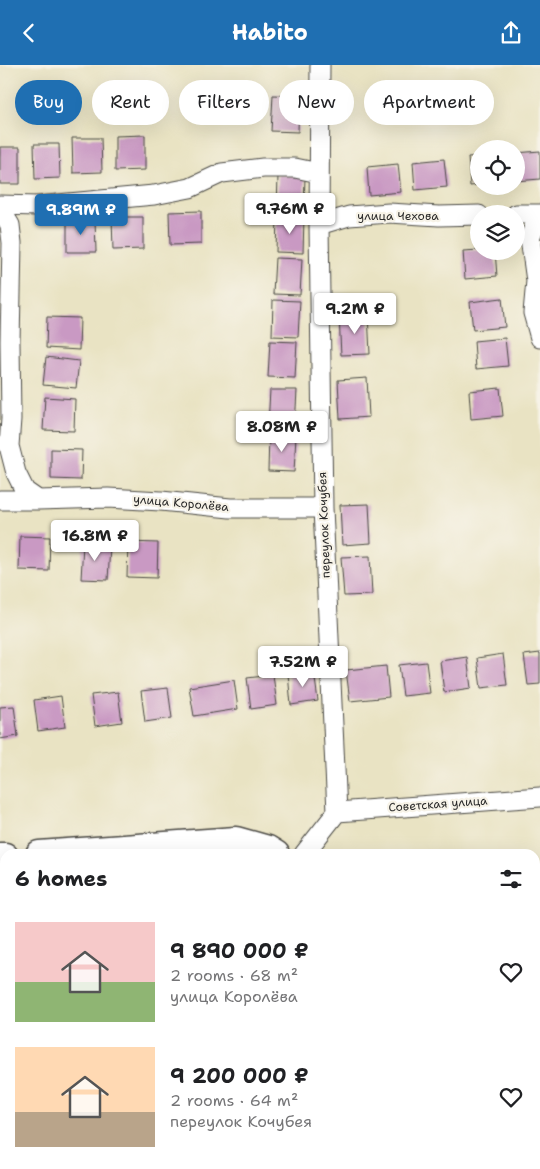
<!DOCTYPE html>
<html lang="en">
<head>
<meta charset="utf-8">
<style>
	body { margin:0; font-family:"Shantell Sans",sans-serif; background:#f6f6f6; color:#202124; height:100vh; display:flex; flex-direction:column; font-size:19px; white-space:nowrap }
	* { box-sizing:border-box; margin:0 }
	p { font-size:16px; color:#757577 }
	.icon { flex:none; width:28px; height:28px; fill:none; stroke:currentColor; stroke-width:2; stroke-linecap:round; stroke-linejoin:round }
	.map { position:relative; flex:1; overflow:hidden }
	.side { position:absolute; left:0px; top:784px; width:540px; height:321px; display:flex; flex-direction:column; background:#fff; border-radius:15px 15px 0 0; box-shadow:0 5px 20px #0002 }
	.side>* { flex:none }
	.banner { position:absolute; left:15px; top:15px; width:510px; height:45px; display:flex; gap:10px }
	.buttons { position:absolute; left:470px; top:75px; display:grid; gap:10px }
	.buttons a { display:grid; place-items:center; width:55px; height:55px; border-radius:50%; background:#fff; box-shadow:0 5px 20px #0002; font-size:25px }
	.price { position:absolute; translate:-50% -42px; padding:0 11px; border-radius:5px; background:#fff; color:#222; font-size:16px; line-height:32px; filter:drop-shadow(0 1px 2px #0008) }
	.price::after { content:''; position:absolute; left:50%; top:30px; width:15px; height:11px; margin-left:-8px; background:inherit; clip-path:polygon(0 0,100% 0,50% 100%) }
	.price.on { background:#1f6fb2; color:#fff }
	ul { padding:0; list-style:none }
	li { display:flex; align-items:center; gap:15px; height:125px; padding:0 15px }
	li span { display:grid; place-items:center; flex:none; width:140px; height:100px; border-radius:0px; color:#555 }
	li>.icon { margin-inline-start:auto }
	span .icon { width:60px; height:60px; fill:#fffc; stroke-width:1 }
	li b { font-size:21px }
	h2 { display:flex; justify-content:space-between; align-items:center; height:60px; padding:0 15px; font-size:21px }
	.tag { padding:0 18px; border-radius:22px; background:#fff; box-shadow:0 5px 20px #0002; font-size:18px; line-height:45px }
	.tag.on { background:#1f6fb2; color:#fff }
	header { display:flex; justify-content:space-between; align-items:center; height:65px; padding:0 15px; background:#1f6fb2; color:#fff; font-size:22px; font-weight:700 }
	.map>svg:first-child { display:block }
	.building { fill:#c999c3 }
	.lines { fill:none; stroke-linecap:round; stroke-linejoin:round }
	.street-casing { stroke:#484742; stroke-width:21 }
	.secondary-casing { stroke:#484742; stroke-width:29 }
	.street { stroke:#fff; stroke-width:19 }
	.secondary { stroke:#fff; stroke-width:26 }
	.labels { text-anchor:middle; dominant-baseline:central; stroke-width:4.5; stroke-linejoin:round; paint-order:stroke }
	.street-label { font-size:12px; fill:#2b2b2b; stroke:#f7f3e8 }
</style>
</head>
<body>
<header><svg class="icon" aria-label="back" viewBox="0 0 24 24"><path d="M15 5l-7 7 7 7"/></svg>Habito<svg class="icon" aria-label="share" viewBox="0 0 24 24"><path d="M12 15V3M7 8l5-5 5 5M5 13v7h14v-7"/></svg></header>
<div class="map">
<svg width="540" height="1104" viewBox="0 0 540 1104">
	<rect width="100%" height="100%" fill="#f7f3e8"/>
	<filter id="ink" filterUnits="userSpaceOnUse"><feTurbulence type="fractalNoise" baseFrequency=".02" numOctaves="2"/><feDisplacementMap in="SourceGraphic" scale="10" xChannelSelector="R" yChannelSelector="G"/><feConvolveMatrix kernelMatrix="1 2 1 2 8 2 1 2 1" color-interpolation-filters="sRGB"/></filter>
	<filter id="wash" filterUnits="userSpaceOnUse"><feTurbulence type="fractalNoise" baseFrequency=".0096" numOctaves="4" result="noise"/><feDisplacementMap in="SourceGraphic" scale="20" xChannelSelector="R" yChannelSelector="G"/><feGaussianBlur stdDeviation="1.12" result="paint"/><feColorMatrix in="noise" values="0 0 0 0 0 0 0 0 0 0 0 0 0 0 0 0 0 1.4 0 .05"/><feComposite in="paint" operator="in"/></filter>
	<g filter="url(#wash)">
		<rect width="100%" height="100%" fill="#e9e3c3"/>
		<g id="blocks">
			<!-- building -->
			<path class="building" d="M 273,30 L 299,31 L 298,67 L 271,66 Z
				M 145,70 L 145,105 L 115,106 L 115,71 Z
				M 72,73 L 101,73 L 102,107 L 73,108 Z
				M 34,79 L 59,79 L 60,113 L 35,114 Z
				M 0,82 L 20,82 L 20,119 L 0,119 Z
				M 540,86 L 540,114 L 516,116 L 516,88 Z
				M 479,91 L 479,120 L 470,121 L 468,92 Z
				M 444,94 L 447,122 L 415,125 L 413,97 Z
				M 398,99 L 401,127 L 369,130 L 367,102 Z
				M 278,110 L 305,111 L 304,147 L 277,146 Z
				M 201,146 L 201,179 L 170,180 L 169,147 Z
				M 277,151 L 304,152 L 303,188 L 276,187 Z
				M 112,152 L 143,152 L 143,184 L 113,185 Z
				M 67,155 L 95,155 L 96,187 L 67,187 Z
				M 479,185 L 479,186 L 495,186 L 497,211 L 465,214 L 463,186 Z
				M 275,193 L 302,194 L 300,230 L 273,229 Z
				M 502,233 L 505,262 L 473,265 L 470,237 Z
				M 273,235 L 300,236 L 298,272 L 272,271 Z
				M 368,249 L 370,289 L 341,290 L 339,251 Z
				M 47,252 L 80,253 L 79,285 L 46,283 Z
				M 505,273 L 508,301 L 476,304 L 474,276 Z
				M 270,276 L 297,277 L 295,313 L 268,312 Z
				M 46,292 L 79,296 L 76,323 L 43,320 Z
				M 367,313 L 369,352 L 340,354 L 338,315 Z
				M 500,323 L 503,351 L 471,354 L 469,326 Z
				M 270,325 L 297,325 L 295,361 L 268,360 Z
				M 45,332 L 75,334 L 74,366 L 43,365 Z
				M 269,370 L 296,371 L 294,407 L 268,406 Z
				M 51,384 L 82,385 L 81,415 L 51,414 Z
				M 369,439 L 371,478 L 342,480 L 340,440 Z
				M 20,471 L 50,472 L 49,506 L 19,505 Z
				M 128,477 L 158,478 L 157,513 L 127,512 Z
				M 83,479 L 110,481 L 108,515 L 81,514 Z
				M 370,491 L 372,530 L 344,531 L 341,492 Z
				M 540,588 L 540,619 L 528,620 L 524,590 Z
				M 503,589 L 507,620 L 481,623 L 477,593 Z
				M 467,592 L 471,623 L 444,627 L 440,596 Z
				M 426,597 L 430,628 L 403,631 L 399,600 Z
				M 386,601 L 389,632 L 350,636 L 346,605 Z
				M 314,606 L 318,636 L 291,640 L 288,609 Z
				M 273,610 L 277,640 L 251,644 L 247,613 Z
				M 234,615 L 238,644 L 194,651 L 189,622 Z
				M 168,623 L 172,653 L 145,657 L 141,626 Z
				M 118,627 L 122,657 L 95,661 L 91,630 Z
				M 61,631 L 65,662 L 38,666 L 34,635 Z
				M 14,641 L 18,671 L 0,674 L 0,642 Z
				M 0,880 L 5,880 L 5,911 L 0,912 Z
				M 0,1036 L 5,1036 L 5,1100 L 25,1100 L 25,1104 L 0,1104 Z
				M 95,1100 L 132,1100 L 132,1104 L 95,1104 Z
				M 161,1100 L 267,1100 L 267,1104 L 161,1104 Z"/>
		</g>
	</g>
	<g filter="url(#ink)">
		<use href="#blocks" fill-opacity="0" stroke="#484742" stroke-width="1"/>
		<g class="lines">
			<defs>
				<path id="street" d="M 0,140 L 37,141 L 154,130 L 190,123 L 222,108 L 263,103 L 295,103 L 319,108
					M 0,143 L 10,160 L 12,178 L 10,277 L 11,354 L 9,381 L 16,408 L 25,426 L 38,435
					M 516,149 L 540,149
					M 539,149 L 530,173 L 536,216 L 533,248 L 540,273
					M 319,160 L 349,151 L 389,148 L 439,151 L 479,150
					M 0,435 L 38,435 L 108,433 L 161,436 L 230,443 L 323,443
					M 337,747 L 540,732
					M 304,789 L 337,747 L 323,443 L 319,160 L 320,0
					M 58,1104 L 58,1100"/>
				<path id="secondary" d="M 39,789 L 236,775 L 268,784 L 276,789
					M 0,791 L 5,791
					M 308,1104 L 308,1100"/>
			</defs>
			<!-- street casing -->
			<use href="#street" class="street-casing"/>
			<!-- secondary casing -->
			<use href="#secondary" class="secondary-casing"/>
			<!-- street -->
			<use href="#street" class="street"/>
			<!-- secondary -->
			<use href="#secondary" class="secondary"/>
		</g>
	</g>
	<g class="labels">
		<!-- street labels -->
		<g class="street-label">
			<text x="398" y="151">улица Чехова</text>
			<text transform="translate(181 438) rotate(5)">улица Королёва</text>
			<text transform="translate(324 460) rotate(-92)">переулок Кочубея</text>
			<text transform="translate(438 739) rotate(-4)">Советская улица</text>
		</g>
	</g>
</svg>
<div class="buttons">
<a><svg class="icon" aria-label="locate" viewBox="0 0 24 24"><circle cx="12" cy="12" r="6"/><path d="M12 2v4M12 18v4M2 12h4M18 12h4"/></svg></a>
<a><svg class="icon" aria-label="layers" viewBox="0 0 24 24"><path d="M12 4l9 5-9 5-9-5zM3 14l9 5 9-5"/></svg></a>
</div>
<b class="price" style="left:290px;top:170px">9.76M ₽</b>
<b class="price on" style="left:81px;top:171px">9.89M ₽</b>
<b class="price" style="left:355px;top:270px">9.2M ₽</b>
<b class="price" style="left:282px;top:388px">8.08M ₽</b>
<b class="price" style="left:95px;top:497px">16.8M ₽</b>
<b class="price" style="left:303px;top:623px">7.52M ₽</b>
<div class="banner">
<a class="tag on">Buy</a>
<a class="tag">Rent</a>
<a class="tag">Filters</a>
<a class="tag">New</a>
<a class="tag">Apartment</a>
</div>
<section class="side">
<h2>6 homes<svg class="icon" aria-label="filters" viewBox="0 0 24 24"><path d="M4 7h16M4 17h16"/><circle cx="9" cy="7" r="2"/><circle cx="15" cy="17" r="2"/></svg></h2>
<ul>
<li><span style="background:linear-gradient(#f6c9c9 60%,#8fb573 0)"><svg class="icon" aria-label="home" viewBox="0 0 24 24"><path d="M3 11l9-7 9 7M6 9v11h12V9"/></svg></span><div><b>9 890 000 ₽</b><p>2 rooms · 68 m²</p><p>улица Королёва</p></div><svg class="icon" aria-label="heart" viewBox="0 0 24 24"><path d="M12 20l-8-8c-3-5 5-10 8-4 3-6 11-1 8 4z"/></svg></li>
<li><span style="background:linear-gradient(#ffd9b3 65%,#b9a48a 0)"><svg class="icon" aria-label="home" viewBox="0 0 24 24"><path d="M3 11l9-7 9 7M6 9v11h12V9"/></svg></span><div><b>9 200 000 ₽</b><p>2 rooms · 64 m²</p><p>переулок Кочубея</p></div><svg class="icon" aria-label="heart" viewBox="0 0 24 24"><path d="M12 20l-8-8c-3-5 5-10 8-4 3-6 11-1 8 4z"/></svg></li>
</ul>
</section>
</div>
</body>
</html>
